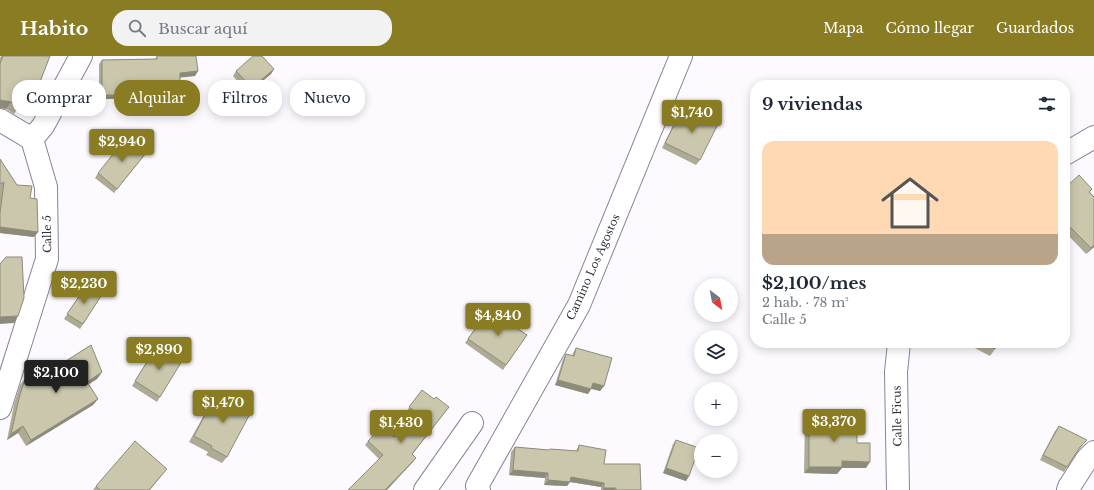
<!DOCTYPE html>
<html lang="es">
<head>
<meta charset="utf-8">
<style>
	body { margin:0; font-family:"Libre Baskerville",serif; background:#f2f2f3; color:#1f2937; height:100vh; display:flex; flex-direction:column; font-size:15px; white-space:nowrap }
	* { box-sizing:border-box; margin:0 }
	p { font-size:13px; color:#747a83 }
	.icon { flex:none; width:22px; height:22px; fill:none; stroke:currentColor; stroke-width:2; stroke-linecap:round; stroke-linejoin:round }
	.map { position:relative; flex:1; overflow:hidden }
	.drawer { position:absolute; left:750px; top:24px; width:320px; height:268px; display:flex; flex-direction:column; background:#fff; border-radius:16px; box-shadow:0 2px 10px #0003 }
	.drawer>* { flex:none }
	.banner { position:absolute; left:12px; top:24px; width:380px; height:36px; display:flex; gap:8px }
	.needle { width:26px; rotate:148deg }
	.controls { position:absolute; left:694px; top:222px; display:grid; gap:8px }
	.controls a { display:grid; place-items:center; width:44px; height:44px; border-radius:50%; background:#fff; box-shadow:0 2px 10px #0003; font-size:20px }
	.price { position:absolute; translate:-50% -34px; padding:0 9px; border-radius:4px; background:#897c22; color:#fff; font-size:13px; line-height:26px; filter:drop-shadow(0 1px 2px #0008) }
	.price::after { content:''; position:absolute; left:50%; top:24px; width:12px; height:9px; margin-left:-6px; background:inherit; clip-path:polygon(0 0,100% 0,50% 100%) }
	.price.active { background:#222; color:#fff }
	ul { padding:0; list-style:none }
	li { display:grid; align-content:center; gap:8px; height:212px; padding:0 12px }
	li+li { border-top:1px solid #e0e1e3 }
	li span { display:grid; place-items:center; height:124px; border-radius:12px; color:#555 }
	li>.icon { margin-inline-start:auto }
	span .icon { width:72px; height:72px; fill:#fffc; stroke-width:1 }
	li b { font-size:17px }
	h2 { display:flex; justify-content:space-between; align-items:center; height:48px; padding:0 12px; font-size:17px }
	.chip { padding:0 14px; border-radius:16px; background:#fff; box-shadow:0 2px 10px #0003; font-size:14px; line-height:36px }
	.chip.active { background:#897c22; color:#fff }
	header { display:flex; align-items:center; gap:24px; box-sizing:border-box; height:56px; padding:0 20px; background:#897c22; color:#fff }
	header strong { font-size:19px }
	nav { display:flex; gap:22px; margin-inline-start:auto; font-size:14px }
	.search { width:280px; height:36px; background:#f2f2f3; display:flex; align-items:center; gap:10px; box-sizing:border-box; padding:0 14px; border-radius:16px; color:#747a83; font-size:15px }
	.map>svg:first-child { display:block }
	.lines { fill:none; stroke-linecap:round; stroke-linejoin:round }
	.minor-casing { stroke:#8b8198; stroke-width:24 }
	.minor { stroke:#fff; stroke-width:22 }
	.wall { fill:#aeab95 }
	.shaded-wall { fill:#8d8b79 }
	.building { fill:#cac7ad; stroke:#8d8b79 }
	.labels { text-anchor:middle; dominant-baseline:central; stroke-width:3; stroke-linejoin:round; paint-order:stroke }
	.street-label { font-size:11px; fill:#36313b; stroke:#fff }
</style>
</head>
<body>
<header>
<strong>Habito</strong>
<div class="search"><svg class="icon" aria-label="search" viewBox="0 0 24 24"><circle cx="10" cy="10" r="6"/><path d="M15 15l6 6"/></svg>Buscar aquí</div>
<nav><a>Mapa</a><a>Cómo llegar</a><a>Guardados</a></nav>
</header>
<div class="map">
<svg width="1094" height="434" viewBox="0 0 1094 434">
	<rect width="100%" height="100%" fill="#fcfaff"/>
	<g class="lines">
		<defs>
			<path id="minor" d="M 0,64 L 32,83 L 46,131 L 47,203 L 0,352
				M 32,83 L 43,70 L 81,0
				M 1065,98 L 1094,81
				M 425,434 L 472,367
				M 479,434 L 477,430 L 579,249 L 681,0
				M 898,434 L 896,316 L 899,287
				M 1068,434 L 1069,431 L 1087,403 L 1094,396"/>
		</defs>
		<!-- minor casing -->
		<use href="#minor" class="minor-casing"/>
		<!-- minor -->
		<use href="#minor" class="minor"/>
	</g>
	<!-- wall -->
	<path class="wall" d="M 1,0 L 50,0 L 31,49 L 26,55 L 18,52 L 14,58 L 6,53 L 0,52 L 0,2 Z
		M 157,0 L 198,15 L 195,20 L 180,21 L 177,30 L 152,33 L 150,35 L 128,35 L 125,43 L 99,43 L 99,8 L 102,4 L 155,3 Z
		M 274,13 L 271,18 L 248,37 L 233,20 L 236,15 Z
		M 683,51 L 700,104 L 696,109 L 662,92 L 680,56 Z
		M 142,102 L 114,137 L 95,122 L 98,117 Z
		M 0,103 L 17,129 L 30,142 L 38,176 L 34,181 L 0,177 Z
		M 1065,132 L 1092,133 L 1090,136 L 1094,141 L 1094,191 L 1086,198 L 1065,176 Z
		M 86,230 L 101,240 L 80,273 L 64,263 Z
		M 489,253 L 527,279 L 503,314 L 465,287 Z
		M 965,287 L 998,287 L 995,293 L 990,300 Z
		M 576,292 L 604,330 L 600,335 L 591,333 L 588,338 L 555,329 L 563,303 L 566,298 L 572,300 L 573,297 Z
		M 154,295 L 160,341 L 157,346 L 132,330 Z
		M 55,312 L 102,316 L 97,323 L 89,328 L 98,343 L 93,349 L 26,390 L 18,377 L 7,384 L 14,348 L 20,329 L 25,323 Z
		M 422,334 L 434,343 L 449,351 L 412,399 L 416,402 L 412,407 L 379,403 L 365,389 L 368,385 L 394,381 L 410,359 L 406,356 Z
		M 217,336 L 227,401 L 222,407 L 206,399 L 208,396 L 189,386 L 213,343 Z
		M 809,359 L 847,377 L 857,387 L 866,412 L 842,412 L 837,418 L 804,417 L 805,366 Z
		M 1059,370 L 1083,389 L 1077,395 L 1064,416 L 1040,404 L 1055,375 Z
		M 676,384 L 689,420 L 686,425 L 663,417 L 673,388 Z
		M 579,389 L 604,408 L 641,434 L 601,434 L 601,431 L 570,426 L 567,430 L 544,429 L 545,422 L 509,419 L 511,396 L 515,391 L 549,394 L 550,393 L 576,395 Z
		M 162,419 L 150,434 L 93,434 L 96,430 Z"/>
	<!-- shaded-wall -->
	<path class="shaded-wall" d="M 274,13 L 271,18 L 248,37 L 252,32 Z
		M 198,15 L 195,20 L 176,22 L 180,17 Z
		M 180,25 L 177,30 L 152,33 L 150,35 L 125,35 L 128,30 L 154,28 Z
		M 102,39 L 128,39 L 125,43 L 99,43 Z
		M 0,44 L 5,45 L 11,46 L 6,53 L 0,52 Z
		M 21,45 L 31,49 L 26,55 L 18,52 Z
		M 0,171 L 38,176 L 34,181 L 0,177 Z
		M 1094,189 L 1094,191 L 1086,198 L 1091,192 Z
		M 18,260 L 14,267 L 0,268 L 0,261 Z
		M 102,316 L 97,323 L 83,332 L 87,326 Z
		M 558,324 L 591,333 L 588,338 L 555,329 Z
		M 593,327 L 604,330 L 600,335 L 589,332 Z
		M 98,343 L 93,349 L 26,390 L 31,384 Z
		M 23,370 L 18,377 L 7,384 L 11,378 Z
		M 416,402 L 412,407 L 387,434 L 385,434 Z
		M 842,405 L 870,406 L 866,412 L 842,412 L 837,418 L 804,417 L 809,411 Z
		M 666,412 L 689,420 L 686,425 L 663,417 Z
		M 513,414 L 548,417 L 545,422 L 509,419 Z
		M 571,421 L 604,427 L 601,431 L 570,426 L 567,430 L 544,429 L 548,424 Z
		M 604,432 L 616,432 L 614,434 L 603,434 Z"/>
	<!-- building -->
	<path class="building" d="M 3,0 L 50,0 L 31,49 L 21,45 L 19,51 L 11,46 L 0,44 L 0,8 Z
		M 157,0 L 196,0 L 198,15 L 180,17 L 180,25 L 154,28 L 154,30 L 128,30 L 128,39 L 102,39 L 102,4 L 157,3 Z
		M 253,0 L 262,0 L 274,13 L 252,32 L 236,15 Z
		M 1032,25 L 1034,29 L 1025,29 Z
		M 683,51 L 718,68 L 700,104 L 665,87 Z
		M 126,82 L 146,97 L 117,133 L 98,117 Z
		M 0,103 L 17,129 L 32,130 L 30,142 L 37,143 L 38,176 L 0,171 L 0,157 L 4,126 L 0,128 Z
		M 1079,119 L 1092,133 L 1089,136 L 1094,141 L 1094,189 L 1091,192 L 1065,166 L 1065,132 Z
		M 6,201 L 22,201 L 24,242 L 18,260 L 0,261 L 0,208 Z
		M 86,230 L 101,240 L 83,268 L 67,258 Z
		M 489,253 L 527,279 L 506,309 L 468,283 Z
		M 983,287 L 998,287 L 995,293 Z
		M 91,289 L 102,316 L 87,326 L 98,343 L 31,384 L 23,370 L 11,378 L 19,342 L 25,323 L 54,308 L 55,312 Z
		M 157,290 L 182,305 L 160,341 L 135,325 Z
		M 576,292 L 612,302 L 604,330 L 593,327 L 591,333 L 558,324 L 566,298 L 574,300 Z
		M 422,334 L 434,343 L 436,341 L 449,351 L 412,398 L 416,402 L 385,434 L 348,434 L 383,399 L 368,385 L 382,370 L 394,381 L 413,354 L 409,351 Z
		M 217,336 L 252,354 L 227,401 L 211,392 L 212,390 L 194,380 Z
		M 809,359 L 847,360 L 847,377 L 857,377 L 857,387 L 870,387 L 870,406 L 842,405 L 842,411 L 809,411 Z
		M 1059,370 L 1087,384 L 1080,391 L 1067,411 L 1043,399 Z
		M 676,384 L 699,392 L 689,420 L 666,412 Z
		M 135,385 L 167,413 L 149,434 L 100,434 L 96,430 Z
		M 579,389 L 606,394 L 604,408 L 640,408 L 641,434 L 616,434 L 616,432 L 604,432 L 604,427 L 571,421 L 570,426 L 548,424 L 548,417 L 513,414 L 515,391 L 549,394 L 550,393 L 578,395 Z"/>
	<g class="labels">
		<!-- street labels -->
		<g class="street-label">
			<text transform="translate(47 178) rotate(-91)">Calle 5</text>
			<text transform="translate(593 211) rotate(-66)">Camino Los Agostos</text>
			<text transform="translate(897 360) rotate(-91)">Calle Ficus</text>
		</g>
	</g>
</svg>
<div class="controls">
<a><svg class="needle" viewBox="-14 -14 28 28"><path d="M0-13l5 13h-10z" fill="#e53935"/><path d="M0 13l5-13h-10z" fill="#747a83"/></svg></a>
<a><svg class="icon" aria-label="layers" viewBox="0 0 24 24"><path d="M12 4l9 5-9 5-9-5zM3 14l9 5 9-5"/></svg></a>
<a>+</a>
<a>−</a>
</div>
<b class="price" style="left:692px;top:78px">$1,740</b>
<b class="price" style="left:122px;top:107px">$2,940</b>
<b class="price" style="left:84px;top:249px">$2,230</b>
<b class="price" style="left:498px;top:281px">$4,840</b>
<b class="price" style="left:159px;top:315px">$2,890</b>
<b class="price active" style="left:56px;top:338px">$2,100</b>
<b class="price" style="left:223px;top:368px">$1,470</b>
<b class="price" style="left:834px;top:387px">$3,370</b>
<b class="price" style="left:401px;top:388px">$1,430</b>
<div class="banner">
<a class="chip">Comprar</a>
<a class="chip active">Alquilar</a>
<a class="chip">Filtros</a>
<a class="chip">Nuevo</a>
</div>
<section class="drawer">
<h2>9 viviendas<svg class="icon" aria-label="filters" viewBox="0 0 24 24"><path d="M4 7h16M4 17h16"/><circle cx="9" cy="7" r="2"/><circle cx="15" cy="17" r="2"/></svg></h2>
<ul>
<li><span style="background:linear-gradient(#ffd9b3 75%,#b9a48a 0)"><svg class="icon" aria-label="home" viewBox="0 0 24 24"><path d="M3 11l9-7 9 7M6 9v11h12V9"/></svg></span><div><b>$2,100/mes</b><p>2 hab. · 78 m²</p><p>Calle 5</p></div></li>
</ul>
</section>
</div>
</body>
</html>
